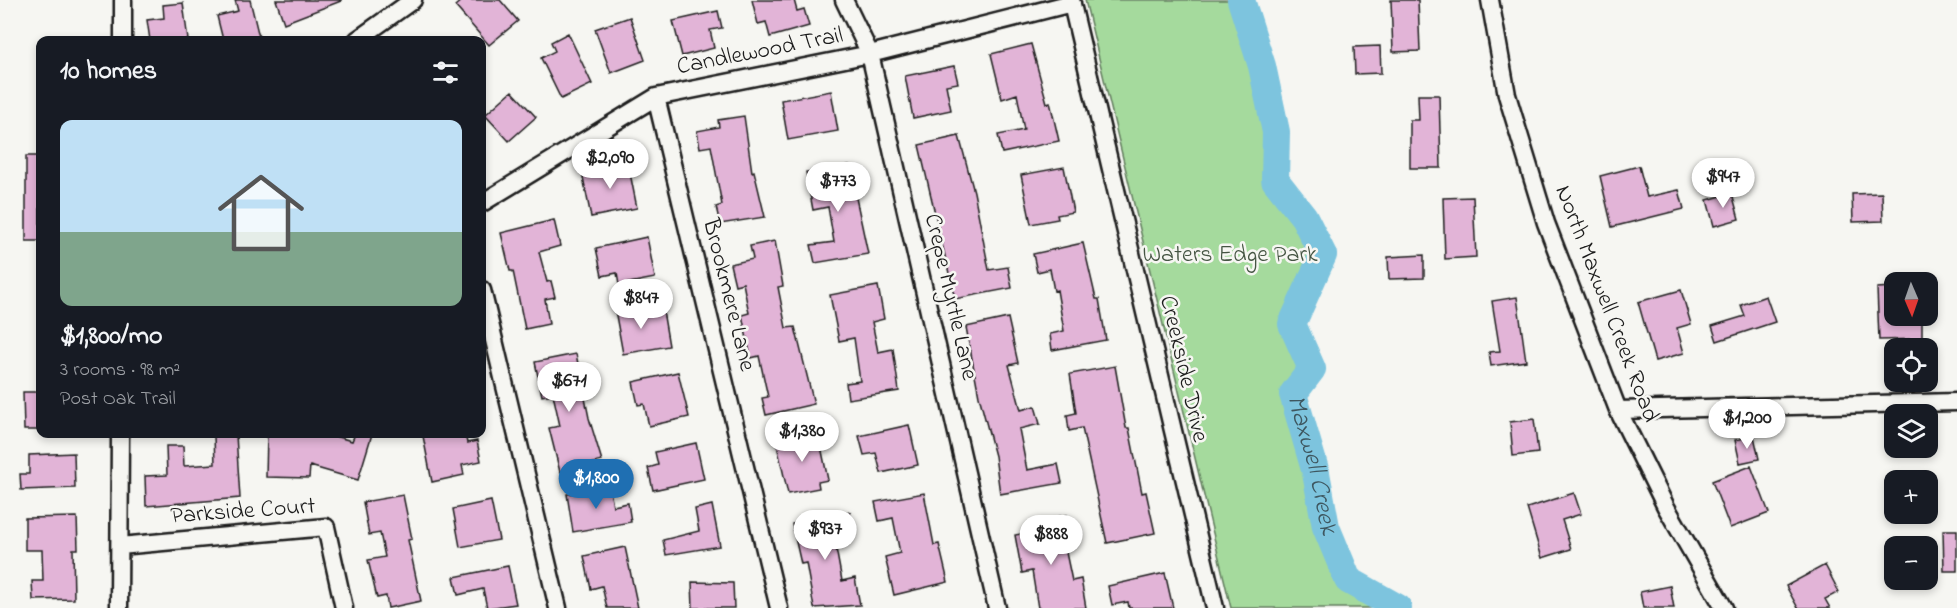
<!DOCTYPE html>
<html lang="en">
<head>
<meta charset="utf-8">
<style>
	body { margin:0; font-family:"Indie Flower",sans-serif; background:#20242c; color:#f1f3f6; height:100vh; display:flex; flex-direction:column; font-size:22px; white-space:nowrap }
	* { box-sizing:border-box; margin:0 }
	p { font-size:20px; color:#9ea1a6 }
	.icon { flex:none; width:33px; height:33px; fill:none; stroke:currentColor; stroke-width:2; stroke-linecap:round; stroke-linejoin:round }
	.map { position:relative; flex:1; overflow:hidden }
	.details { position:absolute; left:36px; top:36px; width:450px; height:402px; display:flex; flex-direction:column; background:#171b24; border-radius:12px; box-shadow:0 3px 9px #0003 }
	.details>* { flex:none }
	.needle { width:39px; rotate:178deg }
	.fabs { position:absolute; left:1884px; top:272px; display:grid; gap:12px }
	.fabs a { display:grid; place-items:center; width:54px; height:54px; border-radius:12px; background:#171b24; box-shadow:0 3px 9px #0003; font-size:30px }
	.price { position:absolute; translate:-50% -51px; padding:0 14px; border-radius:21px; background:#fff; color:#222; font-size:20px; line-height:39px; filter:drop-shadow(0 2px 3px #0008) }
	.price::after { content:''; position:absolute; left:50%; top:36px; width:18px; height:14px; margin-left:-9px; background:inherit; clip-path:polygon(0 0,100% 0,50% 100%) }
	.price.on { background:#1f6fb2; color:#fff }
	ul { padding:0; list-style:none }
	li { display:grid; align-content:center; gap:12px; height:318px; padding:0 24px }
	li span { display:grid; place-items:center; height:186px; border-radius:12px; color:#555 }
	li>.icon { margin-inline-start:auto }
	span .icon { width:108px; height:108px; fill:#fffc; stroke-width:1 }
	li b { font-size:26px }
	h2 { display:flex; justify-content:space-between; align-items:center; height:72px; padding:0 24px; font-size:26px }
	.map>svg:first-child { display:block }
	.green { fill:#a5da9d; stroke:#607b5c; stroke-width:1.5 }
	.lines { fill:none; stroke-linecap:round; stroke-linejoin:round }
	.river { stroke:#7dc4de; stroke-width:28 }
	.building { fill:#e2b4d7; stroke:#1c1c1c; stroke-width:1.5 }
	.street-casing { stroke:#1c1c1c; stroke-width:21 }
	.street { stroke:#f6f6f2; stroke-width:16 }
	.labels { text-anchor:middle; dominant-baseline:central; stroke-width:5; stroke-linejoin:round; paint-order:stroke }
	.street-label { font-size:24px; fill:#1c1c1c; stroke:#f6f6f2 }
	.park-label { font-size:24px; fill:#455543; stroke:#f6f6f2 }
	.water-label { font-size:26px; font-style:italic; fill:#3e5760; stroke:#f6f6f2 }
</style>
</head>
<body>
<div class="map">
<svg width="1957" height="608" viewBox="0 0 1957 608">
	<rect width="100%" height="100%" fill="#f6f6f2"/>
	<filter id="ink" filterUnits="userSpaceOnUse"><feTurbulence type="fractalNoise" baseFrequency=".0167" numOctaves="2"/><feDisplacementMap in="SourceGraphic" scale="12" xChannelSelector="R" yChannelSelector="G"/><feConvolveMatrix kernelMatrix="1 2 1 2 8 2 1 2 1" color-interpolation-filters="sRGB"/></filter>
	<g filter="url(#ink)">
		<!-- green -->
		<path class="green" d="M 1085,0 L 1241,0 L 1262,66 L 1276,132 L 1275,180 L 1304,217 L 1323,255 L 1292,324 L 1312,369 L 1293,394 L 1316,473 L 1326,527 L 1348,580 L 1397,608 L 1231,608 Z"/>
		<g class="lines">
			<!-- river -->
			<path class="river" id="s1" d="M 1241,0 L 1262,66 L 1276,132 L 1275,180 L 1304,217 L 1323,255 L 1292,324 L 1312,369 L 1293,394 L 1316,473 L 1326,527 L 1348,580 L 1398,608"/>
		</g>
		<!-- building -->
		<path class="building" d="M 235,0 L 250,0 L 259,37 L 223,40 L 217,16 L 238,11 Z
			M 276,0 L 341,0 L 341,1 L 284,23 Z
			M 462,0 L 500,0 L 518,21 L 489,45 L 455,6 Z
			M 752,0 L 794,0 L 797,11 L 804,9 L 809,26 L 770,37 L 766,22 L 758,24 Z
			M 1391,0 L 1418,0 L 1420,51 L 1393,52 Z
			M 183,3 L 188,40 L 150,40 L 147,20 L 164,18 L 163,5 Z
			M 718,11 L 722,28 L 710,30 L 714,48 L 682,56 L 673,21 Z
			M 630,17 L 645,60 L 611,73 L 595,29 Z
			M 568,33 L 592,84 L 561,99 L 541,58 L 555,51 L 551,42 Z
			M 1031,44 L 1047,103 L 1050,102 L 1059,141 L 1002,153 L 998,135 L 1024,130 L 1017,94 L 1002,99 L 991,54 Z
			M 1380,46 L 1381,73 L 1355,74 L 1354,47 Z
			M 954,66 L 958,83 L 946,85 L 951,110 L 913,118 L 905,76 Z
			M 512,91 L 536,117 L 509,141 L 485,115 Z
			M 831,91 L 838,131 L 788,140 L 781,100 Z
			M 1418,95 L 1439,95 L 1441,168 L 1410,168 L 1410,120 L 1419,120 Z
			M 744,116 L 752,172 L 754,171 L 765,217 L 720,224 L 716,207 L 722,205 L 711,146 L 700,148 L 697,131 L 719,127 L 718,120 Z
			M 959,136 L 974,192 L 989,270 L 1008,267 L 1012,288 L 955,299 L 919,145 Z
			M 26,156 L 40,156 L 40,241 L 26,241 Z
			M 628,163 L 637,208 L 591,217 L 582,172 Z
			M 849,165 L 868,254 L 815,263 L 811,245 L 834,242 L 828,207 L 813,210 L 806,172 Z
			M 1639,166 L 1647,197 L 1679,190 L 1684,209 L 1612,227 L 1600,176 Z
			M 1064,167 L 1073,212 L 1057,215 L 1058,219 L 1031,224 L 1021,175 Z
			M 1732,193 L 1739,219 L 1714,226 L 1707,200 Z
			M 1882,193 L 1883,221 L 1853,222 L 1852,194 Z
			M 1473,197 L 1476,257 L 1445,259 L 1443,198 Z
			M 554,220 L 560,246 L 539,252 L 547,282 L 551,281 L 555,297 L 545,299 L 549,324 L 525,329 L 513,271 L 510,271 L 501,233 Z
			M 647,237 L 655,278 L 619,285 L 617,273 L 602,276 L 596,248 Z
			M 775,241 L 783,286 L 778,287 L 786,328 L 795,327 L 814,404 L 766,415 L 762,398 L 768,397 L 759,356 L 751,358 L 742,315 L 749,313 L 743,283 L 735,285 L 730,264 L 753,259 L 750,246 Z
			M 1083,243 L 1096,299 L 1099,299 L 1106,340 L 1052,350 L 1050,334 L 1064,331 L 1057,290 L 1054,291 L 1050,269 L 1037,272 L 1033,254 Z
			M 1424,255 L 1424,278 L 1389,279 L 1388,257 Z
			M 878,286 L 884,319 L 872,322 L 878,352 L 893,349 L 899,391 L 848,399 L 846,383 L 860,381 L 854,338 L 839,341 L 830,295 Z
			M 1894,287 L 1894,315 L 1922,315 L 1922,339 L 1879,340 L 1877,288 Z
			M 1681,290 L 1691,324 L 1677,328 L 1684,353 L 1655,361 L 1638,302 Z
			M 1766,296 L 1775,322 L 1717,341 L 1712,326 L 1745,316 L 1741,305 Z
			M 1517,297 L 1526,361 L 1491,366 L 1489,352 L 1500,351 L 1492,301 Z
			M 641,305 L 643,315 L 663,311 L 669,346 L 623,354 L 615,310 Z
			M 1008,318 L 1018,363 L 1009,365 L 1021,410 L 1035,406 L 1040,424 L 1019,429 L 1027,470 L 1058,464 L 1062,483 L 1000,494 L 995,456 L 979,396 L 966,327 Z
			M 576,354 L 589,418 L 602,461 L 560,472 L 549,428 L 560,426 L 553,394 L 542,396 L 535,362 Z
			M 1115,366 L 1126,428 L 1129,428 L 1142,493 L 1146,492 L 1155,533 L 1107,543 L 1082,428 L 1069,431 L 1067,415 L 1076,413 L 1070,374 Z
			M 678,372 L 689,417 L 649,426 L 644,404 L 638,405 L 633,382 Z
			M 23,392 L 40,392 L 40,430 L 24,430 Z
			M 1534,419 L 1538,453 L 1513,456 L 1510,422 Z
			M 909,425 L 918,465 L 881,473 L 876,453 L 864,455 L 859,436 Z
			M 818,432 L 828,480 L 818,482 L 819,488 L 788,494 L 776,441 Z
			M 267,434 L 327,434 L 352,441 L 355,434 L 372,434 L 358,480 L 310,466 L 309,478 L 266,477 Z
			M 434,434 L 465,434 L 467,443 L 477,441 L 481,461 L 462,465 L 464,475 L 432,482 L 423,436 Z
			M 236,435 L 240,498 L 146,506 L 145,476 L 167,475 L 166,446 L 183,446 L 184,466 L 215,464 L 214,436 Z
			M 1754,436 L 1759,459 L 1740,463 L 1735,440 Z
			M 696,443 L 704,479 L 653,490 L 648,468 L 658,465 L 655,452 Z
			M 74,453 L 75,488 L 21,490 L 20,474 L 29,474 L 29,455 Z
			M 1751,466 L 1769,513 L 1730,528 L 1712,481 Z
			M 609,486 L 613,506 L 628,503 L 631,522 L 573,532 L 567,494 Z
			M 924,493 L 934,545 L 939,544 L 948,582 L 894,595 L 885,557 L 900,553 L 893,518 L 879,521 L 875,502 Z
			M 1574,493 L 1581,514 L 1562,520 L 1571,549 L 1542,558 L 1527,508 Z
			M 403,495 L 412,539 L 408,540 L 421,601 L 388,608 L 386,596 L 377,598 L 368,560 L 385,557 L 380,533 L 369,535 L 363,502 Z
			M 491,501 L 499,540 L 460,547 L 453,509 Z
			M 712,505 L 720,546 L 666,555 L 663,540 L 699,531 L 695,509 Z
			M 850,512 L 853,528 L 833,532 L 842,581 L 855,578 L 860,605 L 814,608 L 806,563 L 801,564 L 792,524 Z
			M 1067,515 L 1072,541 L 1064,543 L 1072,581 L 1081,579 L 1086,608 L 1038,608 L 1032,571 L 1022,573 L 1015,535 L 1049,529 L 1047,519 Z
			M 77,517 L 78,549 L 73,549 L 74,599 L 33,600 L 32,581 L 43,581 L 42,550 L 25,550 L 25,518 Z
			M 1943,530 L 1957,530 L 1957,571 L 1944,571 Z
			M 625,547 L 638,608 L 607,608 L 602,586 L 591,589 L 584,556 Z
			M 1825,565 L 1839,592 L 1825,599 L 1830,608 L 1798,608 L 1786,586 Z
			M 508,566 L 516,604 L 487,608 L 483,589 L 458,595 L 454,577 Z
			M 1165,573 L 1173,608 L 1129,608 L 1128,602 L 1112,605 L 1108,586 Z
			M 692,582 L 733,583 L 734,608 L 693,608 Z
			M 1670,586 L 1674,608 L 1643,608 L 1640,592 Z"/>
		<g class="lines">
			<defs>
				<path id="street" d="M 844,0 L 870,54 L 997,608
					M 1071,0 L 1215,608
					M 1490,0 L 1507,95 L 1546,223 L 1618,410 L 1666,507 L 1724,608
					M 123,40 L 123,0
					M 357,40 L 413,0
					M 656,97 L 779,608
					M 482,203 L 656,97 L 870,54 L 1072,3
					M 482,290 L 558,608
					M 1618,410 L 1957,402
					M 120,546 L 326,527 L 344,608
					M 119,608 L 120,434"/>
			</defs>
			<!-- street casing -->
			<use href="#street" class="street-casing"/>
			<!-- street -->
			<use href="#street" class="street"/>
		</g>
	</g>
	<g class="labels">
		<!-- street labels -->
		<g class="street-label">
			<text transform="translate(760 52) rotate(-11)">Candlewood Trail</text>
			<text transform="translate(728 295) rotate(76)">Brookmere Lane</text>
			<text transform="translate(950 297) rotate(77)">Crepe Myrtle Lane</text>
			<text transform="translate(1606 304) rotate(69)">North Maxwell Creek Road</text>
			<text transform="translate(1183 369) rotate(77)">Creekside Drive</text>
			<text transform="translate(243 512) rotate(-4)">Parkside Court</text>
		</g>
		<!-- park labels -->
		<g class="park-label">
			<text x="1230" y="255">Waters Edge Park</text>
		</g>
		<!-- water labels -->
		<g class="water-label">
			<text stroke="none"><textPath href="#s1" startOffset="504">Maxwell Creek</textPath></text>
		</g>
	</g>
</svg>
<div class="fabs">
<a><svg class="needle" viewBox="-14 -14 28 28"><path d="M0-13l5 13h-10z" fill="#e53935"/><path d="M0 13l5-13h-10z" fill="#9ea1a6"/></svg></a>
<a><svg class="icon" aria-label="locate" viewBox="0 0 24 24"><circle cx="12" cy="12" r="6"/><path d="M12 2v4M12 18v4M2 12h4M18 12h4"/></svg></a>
<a><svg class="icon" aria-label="layers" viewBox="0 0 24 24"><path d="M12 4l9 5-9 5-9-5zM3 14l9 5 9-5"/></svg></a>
<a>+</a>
<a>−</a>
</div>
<b class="price" style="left:610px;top:190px">$2,090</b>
<b class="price" style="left:1723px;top:209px">$947</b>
<b class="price" style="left:838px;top:213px">$773</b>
<b class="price" style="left:641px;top:330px">$847</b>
<b class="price" style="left:569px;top:413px">$671</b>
<b class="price" style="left:1747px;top:450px">$1,200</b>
<b class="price" style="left:802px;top:463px">$1,380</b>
<b class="price on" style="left:596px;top:510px">$1,800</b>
<b class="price" style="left:825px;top:561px">$937</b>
<b class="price" style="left:1051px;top:566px">$888</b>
<section class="details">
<h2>10 homes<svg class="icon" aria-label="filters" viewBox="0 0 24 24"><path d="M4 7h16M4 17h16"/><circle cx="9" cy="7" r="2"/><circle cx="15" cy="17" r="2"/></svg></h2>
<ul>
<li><span style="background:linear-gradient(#bfe0f5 60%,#7fa58c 0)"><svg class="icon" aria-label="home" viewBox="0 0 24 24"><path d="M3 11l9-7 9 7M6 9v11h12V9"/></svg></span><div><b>$1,800/mo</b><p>3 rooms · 98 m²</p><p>Post Oak Trail</p></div></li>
</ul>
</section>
</div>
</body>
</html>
